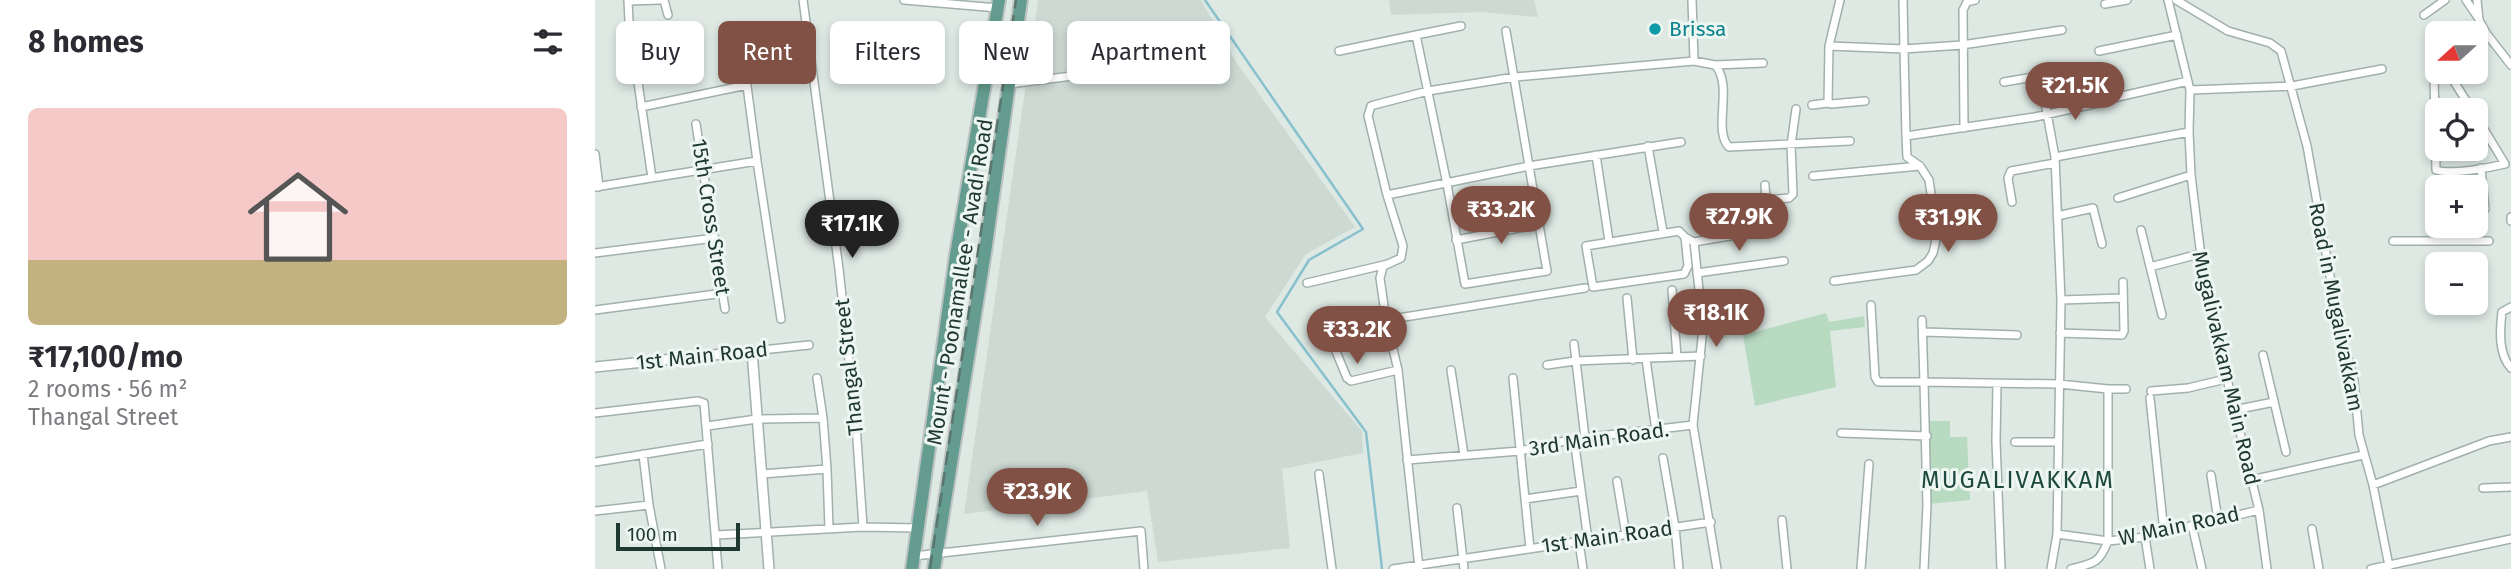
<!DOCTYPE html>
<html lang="en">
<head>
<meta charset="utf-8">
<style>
	body { margin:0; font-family:"Fira Sans",sans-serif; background:#f7f7f7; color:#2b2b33; height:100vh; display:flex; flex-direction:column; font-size:26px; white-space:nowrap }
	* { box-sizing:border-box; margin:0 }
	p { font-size:23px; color:#7c7c81 }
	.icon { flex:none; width:38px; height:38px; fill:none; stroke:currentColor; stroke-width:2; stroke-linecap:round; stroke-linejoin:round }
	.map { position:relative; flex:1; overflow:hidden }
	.drawer { display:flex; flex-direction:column; background:#fff; width:595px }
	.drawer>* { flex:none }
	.guide { position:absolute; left:21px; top:21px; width:665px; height:63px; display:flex; gap:14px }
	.needle { width:46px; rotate:249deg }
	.fabs { position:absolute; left:1830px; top:21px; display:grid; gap:14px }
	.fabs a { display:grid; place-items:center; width:63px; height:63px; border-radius:10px; background:#fff; box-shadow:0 4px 10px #0003; font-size:35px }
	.scale { position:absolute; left:21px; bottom:18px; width:124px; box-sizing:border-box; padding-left:7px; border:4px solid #203832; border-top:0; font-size:19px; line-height:24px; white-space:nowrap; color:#203832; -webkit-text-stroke:5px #eef6f2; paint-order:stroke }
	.price { position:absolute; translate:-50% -60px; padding:0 16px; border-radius:24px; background:#825145; color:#fff; font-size:23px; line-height:46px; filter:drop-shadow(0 2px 4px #0008) }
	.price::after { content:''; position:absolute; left:50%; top:42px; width:21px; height:16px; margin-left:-10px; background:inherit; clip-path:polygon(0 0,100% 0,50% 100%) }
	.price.current { background:#222; color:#fff }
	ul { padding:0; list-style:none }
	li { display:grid; align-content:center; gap:14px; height:371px; padding:0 28px }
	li+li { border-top:2px solid #e1e1e2 }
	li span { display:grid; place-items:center; height:217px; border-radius:10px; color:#555 }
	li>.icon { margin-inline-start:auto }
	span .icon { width:126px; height:126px; fill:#fffc; stroke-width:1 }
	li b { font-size:30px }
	h2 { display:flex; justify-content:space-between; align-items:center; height:84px; padding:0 28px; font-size:30px }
	.pill { padding:0 24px; border-radius:10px; background:#fff; box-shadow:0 4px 10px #0003; font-size:24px; line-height:63px }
	.pill.current { background:#825145; color:#fff }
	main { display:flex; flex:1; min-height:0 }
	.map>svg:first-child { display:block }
	.built { fill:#cdd9d3 }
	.green { fill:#b8dac1 }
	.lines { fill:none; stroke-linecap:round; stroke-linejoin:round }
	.stream { stroke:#88c1cd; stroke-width:2.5 }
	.minor-casing { stroke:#a1b0ab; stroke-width:10 }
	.tertiary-casing { stroke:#a1b0ab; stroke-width:12 }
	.primary-casing { stroke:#bcc3c2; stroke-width:16 }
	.minor { stroke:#fff; stroke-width:7 }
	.tertiary { stroke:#fff; stroke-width:9 }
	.primary { stroke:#649d8f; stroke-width:12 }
	.rail { stroke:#5a746e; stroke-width:2.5; stroke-dasharray:14 7; stroke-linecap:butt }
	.culture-dot { fill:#0f9aa8; stroke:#eef6f2; stroke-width:2.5 }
	.labels { text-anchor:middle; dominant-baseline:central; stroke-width:6; stroke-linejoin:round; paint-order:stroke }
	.culture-label { font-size:21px; fill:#0d838f; stroke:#eef6f2; text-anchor:start }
	.street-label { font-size:21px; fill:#203832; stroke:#eef6f2 }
	.quarter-label { font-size:24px; letter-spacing:2px; fill:#1e493f; stroke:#eef6f2 }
</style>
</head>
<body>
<main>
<section class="drawer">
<h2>8 homes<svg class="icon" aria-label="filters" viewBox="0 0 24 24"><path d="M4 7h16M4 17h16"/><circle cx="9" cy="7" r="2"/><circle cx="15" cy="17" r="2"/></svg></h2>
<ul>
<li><span style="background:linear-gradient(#f6c9c9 70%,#c2b280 0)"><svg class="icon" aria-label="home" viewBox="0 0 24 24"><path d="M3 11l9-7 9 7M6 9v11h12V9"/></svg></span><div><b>₹17,100/mo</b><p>2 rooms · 56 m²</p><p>Thangal Street</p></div></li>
</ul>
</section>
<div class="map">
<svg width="1916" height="569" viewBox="0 0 1916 569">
	<rect width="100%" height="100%" fill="#dee9e4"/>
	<!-- built -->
	<path class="built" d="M 443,0 L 606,0 L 641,62 L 760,227 L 711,254 L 670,317 L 767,431 L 768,453 L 687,469 L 695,548 L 563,562 L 552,491 L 369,514 Z
		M 794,0 L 939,0 L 943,17 L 887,12 L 796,15 Z"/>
	<!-- green -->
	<path class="green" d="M 1231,313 L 1234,322 L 1269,316 L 1270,327 L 1235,331 L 1241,387 L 1160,406 L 1148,335 Z
		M 1334,421 L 1355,421 L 1355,437 L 1372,437 L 1375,500 L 1334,504 Z"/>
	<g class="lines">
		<!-- stream -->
		<path class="stream" d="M 610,0 L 768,229 L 714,260 L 682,312 L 771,432 L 787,569"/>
		<defs>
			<path id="minor" d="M 33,0 L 34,21 L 57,178
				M 69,0 L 73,15
				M 208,0 L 244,269 L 261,425 L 268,527
				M 309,0 L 403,8
				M 1097,0 L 1099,61
				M 1245,0 L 1234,46 L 1309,49 L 1311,136 L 1440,117 L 1503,103
				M 1308,0 L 1309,49 L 1367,45 L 1467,30
				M 1573,0 L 1595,90 L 1594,132 L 1596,175 L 1610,289 L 1664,510 L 1672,569
				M 1581,0 L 1633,31 L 1675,43 L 1686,51 L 1712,146 L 1743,321 L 1759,381 L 1764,435 L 1778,485 L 1894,441 L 1916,437
				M 1871,0 L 1884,19
				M 33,1 L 65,0
				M 1510,4 L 1532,0
				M 1829,15 L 1850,0
				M 1891,33 L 1916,65
				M 821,35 L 866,26
				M 1881,39 L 1891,33 L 1884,20 L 1882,0
				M 146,41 L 162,161 L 186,319
				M 1234,46 L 1233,103 L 1236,104 L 1270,101
				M 744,51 L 821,35 L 852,184 L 870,284 L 952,271 L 934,166 L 1086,142
				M 1504,51 L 1582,35
				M 39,56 L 93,46
				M 1120,65 L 1168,63
				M 1843,66 L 1839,75 L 1841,170 C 1857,175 1893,168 1910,164 L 1881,116
				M 1853,72 L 1877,110
				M 1445,75 L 1460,157
				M 1409,82 L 1467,72
				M 414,84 L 477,76 L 516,79 L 553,73 L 574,76
				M 1595,90 L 1697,86 L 1787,69
				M 1514,99 L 1593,81
				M 1217,105 L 1233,103
				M 46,107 L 152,85
				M 101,124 L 130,309
				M 1369,128 L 1368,10 L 1372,2 L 1380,0
				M 1053,146 L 1068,232
				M 0,154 L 4,187
				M 1001,155 L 1014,241
				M 1218,176 L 1325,166
				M 1170,185 L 1171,200
				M 0,187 L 162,161
				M 792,195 L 934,166 L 911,31
				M 1523,198 L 1596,175
				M 1417,202 L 1413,178 L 1416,171 L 1460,163
				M 1881,213 L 1888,212 L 1890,209 L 1886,168
				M 1462,216 L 1498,208 L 1507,244
				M 1916,217 L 1916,221
				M 1865,226 L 1866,241
				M 1546,230 L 1567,315
				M 1090,237 L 1084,231 L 991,246 L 998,287 L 1089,274 L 1093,266 L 1090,237 L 1099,242 L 1170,230 L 1171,200 L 1194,198 L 1198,194 L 1196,145 L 1201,109
				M 861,240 L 945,224
				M 1798,241 L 1894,241
				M 0,253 L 120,238
				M 792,264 L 788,267 L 785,278 L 791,320 L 803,370 L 824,568
				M 1555,267 L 1604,254
				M 1102,273 L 1189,261
				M 1239,281 L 1321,270 L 1333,261 L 1338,253 L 1342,235 L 1334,180 L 1325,166 L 1312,157 L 1311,136
				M 712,283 L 793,264 L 806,258 L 808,246 L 792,195 L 773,116 L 776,106 L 779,105 L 833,91 L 920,77 L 1099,61 L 1120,65 C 1139,86 1117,130 1134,147 L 1255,141
				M 1077,290 L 1082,357
				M 1032,298 L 1038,360
				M 1466,300 L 1528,298
				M 1276,305 L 1280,377 L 1283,382 L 1329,382 L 1327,320
				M 1916,307 L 1907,312 C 1905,330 1903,354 1916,368
				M 0,310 L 129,293
				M 760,328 L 791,320 L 990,288
				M 1329,332 L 1422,335
				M 1465,333 L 1527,335 L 1529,331 L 1528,282
				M 735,337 L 752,378 L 756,381 L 803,370
				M 979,344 L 990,438
				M 157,351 L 214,345
				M 1668,355 L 1691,452
				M 1051,359 L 1061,431
				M 952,365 L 980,361 L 1106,356
				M 856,370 L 869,455
				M 222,378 L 228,418
				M 918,378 L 935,549
				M 1402,384 L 1401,441 L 1406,569
				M 1513,389 L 1531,389
				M 1556,391 L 1593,388 L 1631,379
				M 1555,398 L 1569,532
				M 1639,410 L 1679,402
				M 0,413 L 103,401 L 109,403 L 123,569
				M 1098,425 L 1108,328 L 1099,242
				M 112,426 L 162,419 L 228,418 L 232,469
				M 1246,433 L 1332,436
				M 979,439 L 993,540
				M 1420,442 L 1463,442
				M 48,454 L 54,505 L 66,569
				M 1068,458 L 1080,527 L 1084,569
				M 812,460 L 925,451 L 979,439 L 1098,425 L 1122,569
				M 0,462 L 113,444
				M 167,474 L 232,469 L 234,528
				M 724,474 L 737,569
				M 1616,475 L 1623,520
				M 1656,480 L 1768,455
				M 1022,481 L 1031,535
				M 1778,485 L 1794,566
				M 1888,488 L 1916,487
				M 930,499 L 986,491
				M 862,508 L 869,569
				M 0,511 L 54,505
				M 1187,520 L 1192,569
				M 1597,525 L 1607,569
				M 1717,529 L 1724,569
				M 121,535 L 268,527 L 323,528
				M 1550,537 L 1555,569
				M 984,542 L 988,569
				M 319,556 L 546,531 L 549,569
				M 798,569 L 1116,522
				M 1266,569 L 1274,464
				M 1329,569 L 1332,505 L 1329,382 L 1464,384 L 1513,389 L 1513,541 L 1462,534
				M 1456,569 L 1462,534 L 1466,300 L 1460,157 L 1594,132
				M 1476,569 C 1499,563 1504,564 1513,541 L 1550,537 L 1664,510
				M 1776,569 L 1916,539"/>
			<path id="tertiary" d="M 0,367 L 157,351 L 174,569"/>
			<path id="primary" d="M 317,569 L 361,255 L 404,0
				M 339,569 L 390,252 L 426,0"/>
		</defs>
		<!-- minor casing -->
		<use href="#minor" class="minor-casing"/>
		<!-- tertiary casing -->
		<use href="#tertiary" class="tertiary-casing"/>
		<!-- primary casing -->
		<use href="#primary" class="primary-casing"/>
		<!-- minor -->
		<use href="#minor" class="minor"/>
		<!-- tertiary -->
		<use href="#tertiary" class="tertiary"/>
		<!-- primary -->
		<use href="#primary" class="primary"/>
		<!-- rail -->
		<path class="rail" d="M 335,569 L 421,0"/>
	</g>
	<!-- markers -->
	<circle class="culture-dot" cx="1060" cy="29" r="7"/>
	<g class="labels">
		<!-- culture labels -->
		<g class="culture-label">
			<text x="1074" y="29">Brissa</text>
		</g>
		<!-- street labels -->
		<g class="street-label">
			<text transform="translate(116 217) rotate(81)">15th Cross Street</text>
			<text transform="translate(365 282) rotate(-81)">Mount - Poonamallee - Avadi Road</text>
			<text transform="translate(1741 307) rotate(79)">Road in Mugalivakkam</text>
			<text transform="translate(107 356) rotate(-6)">1st Main Road</text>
			<text transform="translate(254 367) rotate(-96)">Thangal Street</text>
			<text transform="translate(1631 368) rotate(77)">Mugalivakkam Main Road</text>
			<text transform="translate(1004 439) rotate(-8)">3rd Main Road.</text>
			<text transform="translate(1584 526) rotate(-12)">W Main Road</text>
			<text transform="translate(1012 537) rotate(-8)">1st Main Road</text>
		</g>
		<!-- quarter labels -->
		<g class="quarter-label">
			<text x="1423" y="480">MUGALIVAKKAM</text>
		</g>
	</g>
</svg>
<div class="fabs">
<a><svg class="needle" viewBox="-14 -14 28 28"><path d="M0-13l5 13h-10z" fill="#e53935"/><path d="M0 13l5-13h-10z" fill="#7c7c81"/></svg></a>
<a><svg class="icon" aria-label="locate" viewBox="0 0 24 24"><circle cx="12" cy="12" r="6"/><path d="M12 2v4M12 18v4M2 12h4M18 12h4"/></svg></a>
<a>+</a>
<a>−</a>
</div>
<div class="scale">100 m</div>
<b class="price" style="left:1480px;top:122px">₹21.5K</b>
<b class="price" style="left:906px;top:246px">₹33.2K</b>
<b class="price" style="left:1144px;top:253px">₹27.9K</b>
<b class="price" style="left:1353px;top:254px">₹31.9K</b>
<b class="price current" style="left:257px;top:260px">₹17.1K</b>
<b class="price" style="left:1121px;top:349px">₹18.1K</b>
<b class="price" style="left:762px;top:366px">₹33.2K</b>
<b class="price" style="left:442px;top:528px">₹23.9K</b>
<div class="guide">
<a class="pill">Buy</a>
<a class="pill current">Rent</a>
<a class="pill">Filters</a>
<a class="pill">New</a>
<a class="pill">Apartment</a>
</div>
</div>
</main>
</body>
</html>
